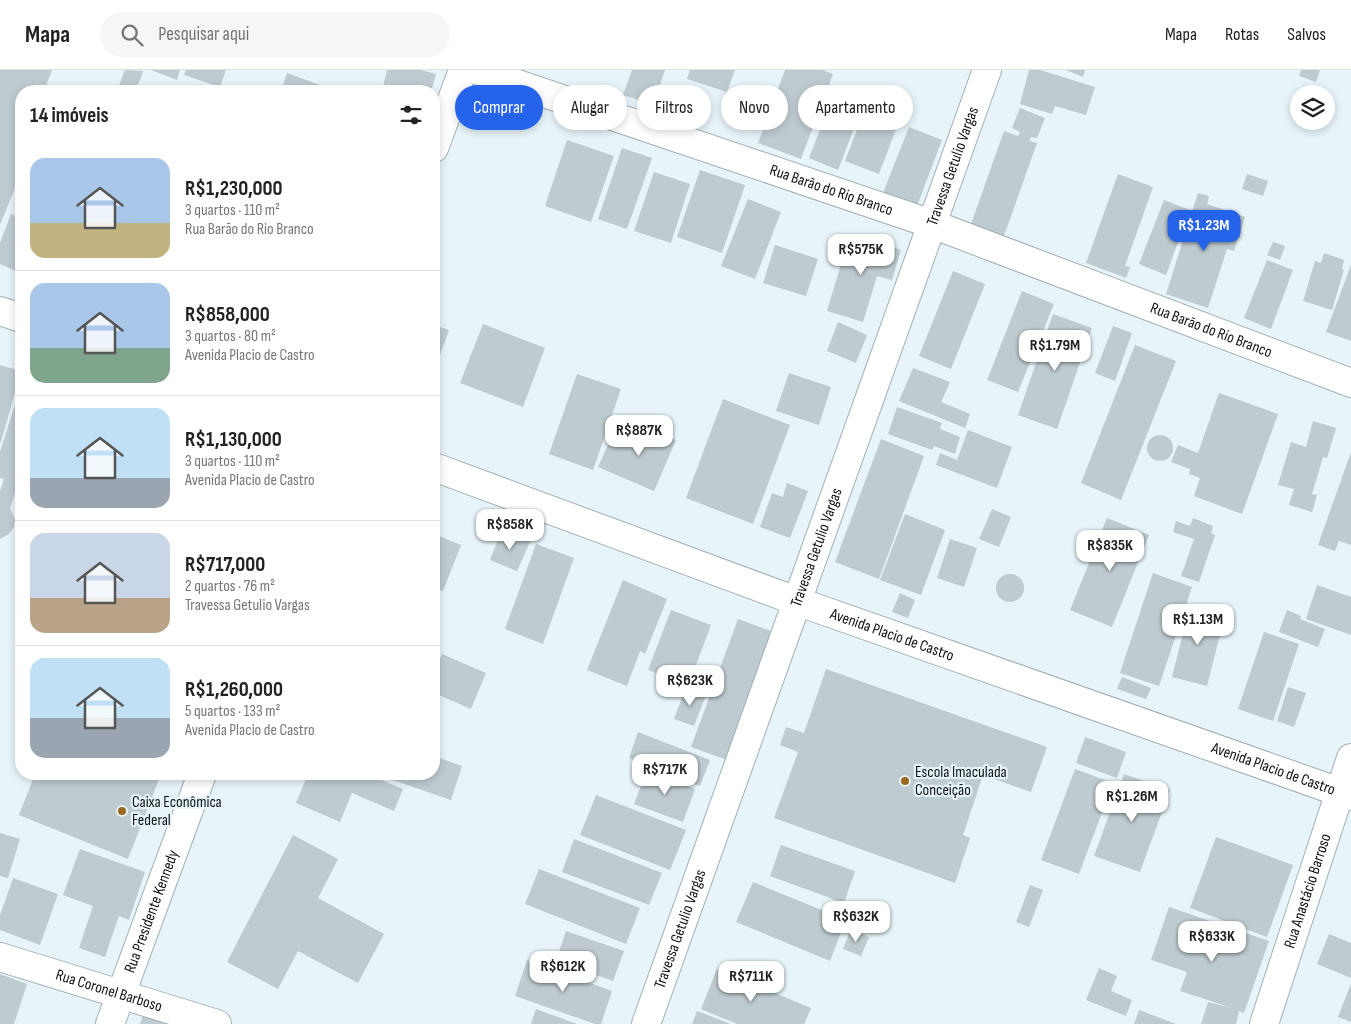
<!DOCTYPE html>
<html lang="pt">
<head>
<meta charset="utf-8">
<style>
	body { margin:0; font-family:"Sofia Sans Condensed",sans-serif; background:#f6f6f6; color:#222; height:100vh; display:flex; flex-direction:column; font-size:19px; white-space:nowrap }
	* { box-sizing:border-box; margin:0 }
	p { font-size:16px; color:#767676 }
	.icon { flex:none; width:28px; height:28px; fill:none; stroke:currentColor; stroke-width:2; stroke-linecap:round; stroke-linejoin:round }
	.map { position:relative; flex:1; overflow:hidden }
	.details { position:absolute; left:15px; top:15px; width:425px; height:695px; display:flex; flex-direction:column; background:#fff; border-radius:20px; box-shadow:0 2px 8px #0003 }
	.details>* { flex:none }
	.top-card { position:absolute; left:455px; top:15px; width:475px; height:45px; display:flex; gap:10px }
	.fabs { position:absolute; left:1290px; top:15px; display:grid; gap:10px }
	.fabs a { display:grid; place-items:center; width:45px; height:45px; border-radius:50%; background:#fff; box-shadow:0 2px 8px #0003; font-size:25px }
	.price { position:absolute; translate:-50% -42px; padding:0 11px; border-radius:10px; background:#fff; color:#222; font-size:16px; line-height:32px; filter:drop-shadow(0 1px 2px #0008) }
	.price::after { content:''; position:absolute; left:50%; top:30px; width:15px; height:11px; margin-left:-8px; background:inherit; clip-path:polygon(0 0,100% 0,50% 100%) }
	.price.current { background:#2563eb; color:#fff }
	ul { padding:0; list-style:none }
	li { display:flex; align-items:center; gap:15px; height:125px; padding:0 15px }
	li+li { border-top:1px solid #e0e0e0 }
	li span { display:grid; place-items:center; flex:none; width:140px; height:100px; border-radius:15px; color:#555 }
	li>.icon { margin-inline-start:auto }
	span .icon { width:60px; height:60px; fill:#fffc; stroke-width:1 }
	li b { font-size:21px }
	h2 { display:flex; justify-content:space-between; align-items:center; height:60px; padding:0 15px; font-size:21px }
	.pill { padding:0 18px; border-radius:22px; background:#fff; box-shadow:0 2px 8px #0003; font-size:18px; line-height:45px }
	.pill.current { background:#2563eb; color:#fff }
	header { display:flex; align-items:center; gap:30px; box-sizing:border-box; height:70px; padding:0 25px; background:#fff; border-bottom:1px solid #e0e0e0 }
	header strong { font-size:24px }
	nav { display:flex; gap:28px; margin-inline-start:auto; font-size:18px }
	.search { width:350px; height:45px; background:#f6f6f6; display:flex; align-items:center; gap:12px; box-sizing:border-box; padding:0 18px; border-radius:28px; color:#767676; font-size:19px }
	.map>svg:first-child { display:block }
	.building { fill:#becbd0 }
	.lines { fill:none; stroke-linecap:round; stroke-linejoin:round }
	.street-casing { stroke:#a3afb4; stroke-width:30 }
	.secondary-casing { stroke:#a3afb4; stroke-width:30 }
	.street { stroke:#fff; stroke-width:28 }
	.secondary { stroke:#fff; stroke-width:28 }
	.poi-dot { fill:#9a691c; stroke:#e7f4f9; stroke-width:2 }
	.labels { text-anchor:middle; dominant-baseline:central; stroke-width:4.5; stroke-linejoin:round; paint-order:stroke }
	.street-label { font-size:16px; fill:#0f1315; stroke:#e7f4f9 }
	.poi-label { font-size:16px; fill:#0f1315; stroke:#e7f4f9; text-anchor:start }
</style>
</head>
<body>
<header>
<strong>Mapa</strong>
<div class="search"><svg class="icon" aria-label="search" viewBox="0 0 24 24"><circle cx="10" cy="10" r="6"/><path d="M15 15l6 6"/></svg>Pesquisar aqui</div>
<nav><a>Mapa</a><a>Rotas</a><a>Salvos</a></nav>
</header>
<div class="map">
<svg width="1351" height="954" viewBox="0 0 1351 954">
	<rect width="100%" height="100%" fill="#e7f4f9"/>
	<!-- building -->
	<path class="building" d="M 0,0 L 52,0 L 44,21 L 21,21 L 21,103 L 0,155 Z
		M 125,0 L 143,1 L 136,21 L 117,21 Z
		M 151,0 L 180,0 L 177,10 Z
		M 186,0 L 226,0 L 220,17 L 184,5 Z
		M 387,0 L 421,0 L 436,4 L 431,21 L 382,21 Z
		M 632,0 L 665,0 L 653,35 L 623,25 Z
		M 690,0 L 735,0 L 727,22 L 687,9 Z
		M 785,0 L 823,0 L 833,4 L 801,89 L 758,73 Z
		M 1029,0 L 1040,0 L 1095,17 L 1086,45 L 1055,36 L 1052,44 L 1020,34 Z
		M 1066,0 L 1085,0 L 1083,7 Z
		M 1301,0 L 1320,0 L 1316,12 L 1299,6 Z
		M 287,3 L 331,19 L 330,21 L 281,21 Z
		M 831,32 L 860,43 L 838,100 L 809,88 Z
		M 1020,38 L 1045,48 L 1037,68 L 1031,67 L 1030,71 L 1037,73 L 1004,166 L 971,154 L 1004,61 L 1018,66 L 1020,62 L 1012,58 Z
		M 864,41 L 898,54 L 879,104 L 845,91 Z
		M 909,57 L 942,70 L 917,136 L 883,123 Z
		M 567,70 L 614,86 L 591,152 L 545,136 Z
		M 622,78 L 652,88 L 627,159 L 598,149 Z
		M 700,100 L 745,115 L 722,183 L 677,167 Z
		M 654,102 L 690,114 L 671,173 L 634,161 Z
		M 1118,104 L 1153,117 L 1125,196 L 1130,197 L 1126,208 L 1086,193 Z
		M 1247,104 L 1268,111 L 1263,126 L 1242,119 Z
		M 1198,123 L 1209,126 L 1207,134 L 1245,147 L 1234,181 L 1227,179 L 1208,238 L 1166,224 Z
		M 748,129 L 781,142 L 755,209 L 721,196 Z
		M 1164,130 L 1190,140 L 1166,205 L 1139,194 Z
		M 21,134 L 21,201 L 20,203 L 0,194 L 0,173 L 11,144 L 16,146 Z
		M 850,164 L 901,180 L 892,210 L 877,206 L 863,252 L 827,241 Z
		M 1273,172 L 1285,176 L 1280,190 L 1267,185 Z
		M 775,175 L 818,189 L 806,226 L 763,213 Z
		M 1324,183 L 1344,190 L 1342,199 L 1344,200 L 1332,240 L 1303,231 L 1315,191 L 1321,193 Z
		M 1267,190 L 1293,200 L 1271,259 L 1244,248 Z
		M 1351,195 L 1351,271 L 1326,262 Z
		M 953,201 L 985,214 L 951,299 L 919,286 Z
		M 1022,221 L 1054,234 L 1018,322 L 987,310 Z
		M 1053,244 L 1092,258 L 1057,359 L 1018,345 Z
		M 838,252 L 867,265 L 856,293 L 827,281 Z
		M 483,254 L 545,278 L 523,337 L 460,313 Z
		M 434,255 L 449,260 L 434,302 Z
		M 1113,256 L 1132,263 L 1115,311 L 1095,303 Z
		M 1135,275 L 1176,291 L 1121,430 L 1081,413 Z
		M 0,295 L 21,301 L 1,372 L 0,372 Z
		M 913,298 L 950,312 L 941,332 L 970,344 L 965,358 L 899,331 Z
		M 789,303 L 831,317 L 819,355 L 776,341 Z
		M 577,304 L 621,319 L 593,400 L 549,384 Z
		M 21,315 L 21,414 L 18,413 L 10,439 L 15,449 L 14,457 L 9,464 L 0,469 L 0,421 L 4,409 L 0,408 L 0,382 Z
		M 1219,323 L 1278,344 L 1242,444 L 1194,426 L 1200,408 L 1189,404 L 1190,399 L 1171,392 L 1178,375 L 1198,383 Z
		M 723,329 L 790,355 L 753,454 L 686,428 Z
		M 897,337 L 942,353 L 940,359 L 960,367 L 955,384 L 934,376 L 932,380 L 888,364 Z
		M 1313,351 L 1336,358 L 1327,388 L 1323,387 L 1312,424 L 1317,425 L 1312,442 L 1289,435 L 1294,419 L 1278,415 L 1291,372 L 1306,377 Z
		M 637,353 L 676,370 L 654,421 L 598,397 L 611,368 L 628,375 Z
		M 968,360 L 1012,377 L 997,418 L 936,395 L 940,383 L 957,390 Z
		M1147 378a13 13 0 1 1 26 0a13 13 0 1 1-26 0Z
		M 881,369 L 924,386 L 879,509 L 835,492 Z
		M 1351,382 L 1351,475 L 1339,471 L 1335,481 L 1318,475 Z
		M 787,413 L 808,421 L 790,468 L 760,457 L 772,423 L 783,427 Z
		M 992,439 L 1011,447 L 999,477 L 979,469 Z
		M 905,444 L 945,460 L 921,525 L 880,510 Z
		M 1107,448 L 1149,465 L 1112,557 L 1070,540 Z
		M 1193,448 L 1213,456 L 1211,463 L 1215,465 L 1199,512 L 1181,506 L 1194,469 L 1173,462 L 1176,451 L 1190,456 Z
		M 502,460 L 530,472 L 517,501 L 490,490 Z
		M 434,464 L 461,475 L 443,521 L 434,518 Z
		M 950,469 L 977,478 L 964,517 L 937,508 Z
		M 536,474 L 574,488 L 543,574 L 505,559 Z
		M 1153,503 L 1192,517 L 1159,616 L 1120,603 Z
		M996 518a14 14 0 1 1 28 0a14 14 0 1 1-28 0Z
		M 623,510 L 667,529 L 645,584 L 640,581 L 627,616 L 587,600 Z
		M 1317,515 L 1351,527 L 1351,565 L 1306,549 Z
		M 900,523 L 915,530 L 908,548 L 892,542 Z
		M 1190,536 L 1225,545 L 1207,616 L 1172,607 Z
		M 671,540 L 711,555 L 688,616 L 648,600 Z
		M 1287,540 L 1301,546 L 1300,549 L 1325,559 L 1318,577 L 1279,562 Z
		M 738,549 L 774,562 L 727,690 L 691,677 Z
		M 1264,562 L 1299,574 L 1273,651 L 1238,639 Z
		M 442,584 L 486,603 L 471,639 L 434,623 L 434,604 Z
		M 826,599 L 1047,677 L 1031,722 L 983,705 L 963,765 L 970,768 L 955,813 L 774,748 L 798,682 L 780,675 L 786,657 L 804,663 Z
		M 1122,607 L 1151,618 L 1146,629 L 1117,619 Z
		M 686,617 L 706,625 L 694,656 L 674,649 Z
		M 1288,617 L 1306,623 L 1294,657 L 1277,651 Z
		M 638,662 L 710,690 L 700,716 L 629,688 Z
		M 1085,667 L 1126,682 L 1117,708 L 1076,693 Z
		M 434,686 L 462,696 L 451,730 L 384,707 L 386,704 L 434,704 Z
		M 1075,699 L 1113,713 L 1079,804 L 1041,790 Z
		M 647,700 L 695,719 L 683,752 L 634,734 Z
		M 35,704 L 161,704 L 128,789 L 19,745 Z
		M 308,704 L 367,704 L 403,719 L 394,741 L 352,723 L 340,752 L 296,733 Z
		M 1124,704 L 1170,720 L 1140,802 L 1094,786 Z
		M 596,725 L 686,760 L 670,800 L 580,765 Z
		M 0,763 L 20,769 L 8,808 L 0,806 Z
		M 293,765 L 338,789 L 318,828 L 384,864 L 358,913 L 298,881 L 278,919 L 227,892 Z
		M 1216,767 L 1293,795 L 1267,867 L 1190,838 Z
		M 574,769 L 662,803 L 649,835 L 562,802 Z
		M 781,775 L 855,801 L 844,833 L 770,806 Z
		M 80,779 L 145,802 L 129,850 L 119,846 L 105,887 L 79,878 L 93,836 L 63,825 Z
		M 539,799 L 640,838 L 626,874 L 525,834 Z
		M 13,808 L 58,824 L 40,875 L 0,860 L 0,845 Z
		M 753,812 L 846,850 L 830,891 L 736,852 Z
		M 1030,815 L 1043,820 L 1029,857 L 1016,852 Z
		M 1169,837 L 1269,871 L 1244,943 L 1239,941 L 1236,954 L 1201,954 L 1208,932 L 1232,938 L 1180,921 L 1187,902 L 1151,890 Z
		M 851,859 L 869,867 L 861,886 L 843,879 Z
		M 566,861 L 624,881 L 613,911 L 556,891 Z
		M 1329,864 L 1351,873 L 1351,908 L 1317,894 Z
		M 527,890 L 612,921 L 601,954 L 595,954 L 515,926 Z
		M 1099,898 L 1117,906 L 1111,921 L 1132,930 L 1126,946 L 1086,930 Z
		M 717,899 L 811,938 L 804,954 L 737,954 L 701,939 Z
		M 0,904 L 27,914 L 14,954 L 0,954 Z
		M 1351,914 L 1351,952 L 1338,947 Z
		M 146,936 L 193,954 L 140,954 Z
		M 536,939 L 577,954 L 531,954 Z
		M 1139,940 L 1176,954 L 1134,954 Z
		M 697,941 L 731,954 L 692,954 Z"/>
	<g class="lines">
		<defs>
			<g id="street">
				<path id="s1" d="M 476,0 L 932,154 L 1351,313"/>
				<path d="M 434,78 L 463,0"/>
				<path id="s2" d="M 0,887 L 217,954"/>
				<path id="s3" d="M 110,954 L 202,704"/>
				<path id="s4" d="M 1264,954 L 1351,688"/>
			</g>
			<g id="secondary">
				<path d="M 0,241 L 21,248"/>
				<path id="s5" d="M 434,397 L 799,532 L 1351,726"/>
				<path id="s6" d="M 646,954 L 987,0"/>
			</g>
		</defs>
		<!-- street casing -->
		<use href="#street" class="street-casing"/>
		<!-- secondary casing -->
		<use href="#secondary" class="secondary-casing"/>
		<!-- street -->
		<use href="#street" class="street"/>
		<!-- secondary -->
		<use href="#secondary" class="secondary"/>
	</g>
	<!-- markers -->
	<g class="poi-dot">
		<circle cx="905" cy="711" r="5"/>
		<circle cx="122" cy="741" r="5"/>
	</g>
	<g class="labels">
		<!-- street labels -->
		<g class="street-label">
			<text stroke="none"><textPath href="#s6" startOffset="911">Travessa Getulio Vargas</textPath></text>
			<text stroke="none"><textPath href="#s1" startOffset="375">Rua Barão do Rio Branco</textPath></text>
			<text stroke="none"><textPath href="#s1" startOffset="780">Rua Barão do Rio Branco</textPath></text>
			<text stroke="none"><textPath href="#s6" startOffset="506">Travessa Getulio Vargas</textPath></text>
			<text stroke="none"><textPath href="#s5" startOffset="488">Avenida Placio de Castro</textPath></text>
			<text stroke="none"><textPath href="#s5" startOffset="892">Avenida Placio de Castro</textPath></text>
			<text stroke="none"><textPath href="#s4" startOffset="140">Rua Anastácio Barroso</textPath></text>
			<text stroke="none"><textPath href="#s3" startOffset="120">Rua Presidente Kennedy</textPath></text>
			<text stroke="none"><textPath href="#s6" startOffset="101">Travessa Getulio Vargas</textPath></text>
			<text stroke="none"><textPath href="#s2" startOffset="114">Rua Coronel Barboso</textPath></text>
		</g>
		<!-- poi labels -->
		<g class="poi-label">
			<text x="915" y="702">Escola Imaculada<tspan x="915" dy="18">Conceição</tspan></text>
			<text x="132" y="732">Caixa Econômica<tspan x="132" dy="18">Federal</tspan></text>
		</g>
	</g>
</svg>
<div class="fabs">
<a><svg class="icon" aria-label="layers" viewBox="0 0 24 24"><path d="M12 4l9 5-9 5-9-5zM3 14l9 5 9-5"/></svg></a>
</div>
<b class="price current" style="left:1204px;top:182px">R$1.23M</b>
<b class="price" style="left:861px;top:206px">R$575K</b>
<b class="price" style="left:1055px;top:302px">R$1.79M</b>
<b class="price" style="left:639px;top:387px">R$887K</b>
<b class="price" style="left:510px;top:481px">R$858K</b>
<b class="price" style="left:1110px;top:502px">R$835K</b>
<b class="price" style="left:1198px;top:576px">R$1.13M</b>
<b class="price" style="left:690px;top:637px">R$623K</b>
<b class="price" style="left:665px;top:726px">R$717K</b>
<b class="price" style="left:1132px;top:753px">R$1.26M</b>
<b class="price" style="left:856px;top:873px">R$632K</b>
<b class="price" style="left:1212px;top:893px">R$633K</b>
<b class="price" style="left:563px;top:923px">R$612K</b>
<b class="price" style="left:751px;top:933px">R$711K</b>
<div class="top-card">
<a class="pill current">Comprar</a>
<a class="pill">Alugar</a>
<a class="pill">Filtros</a>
<a class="pill">Novo</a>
<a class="pill">Apartamento</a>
</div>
<section class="details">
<h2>14 imóveis<svg class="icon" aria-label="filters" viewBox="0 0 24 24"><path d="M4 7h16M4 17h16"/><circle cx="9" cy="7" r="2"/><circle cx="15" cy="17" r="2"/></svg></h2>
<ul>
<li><span style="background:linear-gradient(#a9c7e8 65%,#c2b280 0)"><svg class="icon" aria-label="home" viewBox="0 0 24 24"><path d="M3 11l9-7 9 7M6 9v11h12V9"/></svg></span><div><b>R$1,230,000</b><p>3 quartos · 110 m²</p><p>Rua Barão do Rio Branco</p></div></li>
<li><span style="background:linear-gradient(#a9c7e8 65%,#7fa58c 0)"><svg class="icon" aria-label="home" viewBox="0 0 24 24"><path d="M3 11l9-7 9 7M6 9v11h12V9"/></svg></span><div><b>R$858,000</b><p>3 quartos · 80 m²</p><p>Avenida Placio de Castro</p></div></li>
<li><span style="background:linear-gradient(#bfe0f5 70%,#9aa5b1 0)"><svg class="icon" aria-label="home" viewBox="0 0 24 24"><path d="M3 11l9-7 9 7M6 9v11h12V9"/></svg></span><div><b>R$1,130,000</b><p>3 quartos · 110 m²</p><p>Avenida Placio de Castro</p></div></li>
<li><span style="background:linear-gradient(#c9d6e8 65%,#b9a48a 0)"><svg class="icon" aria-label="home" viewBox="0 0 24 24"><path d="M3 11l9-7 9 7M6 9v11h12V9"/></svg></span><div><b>R$717,000</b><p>2 quartos · 76 m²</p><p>Travessa Getulio Vargas</p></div></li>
<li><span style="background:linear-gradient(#bfe0f5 60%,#9aa5b1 0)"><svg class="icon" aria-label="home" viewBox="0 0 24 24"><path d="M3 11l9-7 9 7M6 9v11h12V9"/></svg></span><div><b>R$1,260,000</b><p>5 quartos · 133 m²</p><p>Avenida Placio de Castro</p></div></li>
</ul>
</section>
</div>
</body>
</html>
